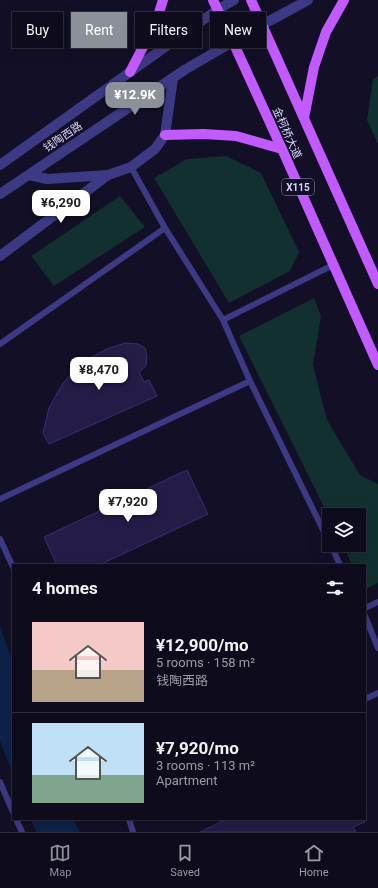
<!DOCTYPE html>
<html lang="en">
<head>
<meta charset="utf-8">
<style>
	body { margin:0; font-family:Roboto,"Noto Sans SC",sans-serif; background:#1c1929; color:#f1f3f6; height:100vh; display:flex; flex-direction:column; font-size:15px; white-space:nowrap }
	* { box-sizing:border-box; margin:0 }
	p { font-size:13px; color:#9b9ba3 }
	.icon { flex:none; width:22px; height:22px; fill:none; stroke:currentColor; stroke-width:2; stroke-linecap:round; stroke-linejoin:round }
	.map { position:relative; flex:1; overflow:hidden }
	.details { position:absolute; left:12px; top:564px; width:354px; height:256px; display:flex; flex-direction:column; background:#0e0b1c; border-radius:0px; box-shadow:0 4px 16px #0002,0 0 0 1px #2e2b3b }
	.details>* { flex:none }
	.top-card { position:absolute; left:12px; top:12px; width:354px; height:36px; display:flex; gap:8px }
	.tools { position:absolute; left:322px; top:508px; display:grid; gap:8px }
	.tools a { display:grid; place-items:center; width:44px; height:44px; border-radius:0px; background:#0e0b1c; box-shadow:0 4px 16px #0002,0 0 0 1px #2e2b3b; font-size:20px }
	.price { position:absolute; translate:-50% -34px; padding:0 9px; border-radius:8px; background:#fff; color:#222; font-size:13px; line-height:26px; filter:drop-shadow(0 1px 2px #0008) }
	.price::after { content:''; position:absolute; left:50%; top:24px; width:12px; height:9px; margin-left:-6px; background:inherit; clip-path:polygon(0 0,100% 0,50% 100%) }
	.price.active { background:#8c9099; color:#fff }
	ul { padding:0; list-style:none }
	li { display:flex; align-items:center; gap:12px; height:100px; padding:0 20px }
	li+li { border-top:1px solid #2e2b3b }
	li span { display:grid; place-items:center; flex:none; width:112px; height:80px; border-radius:0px; color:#555 }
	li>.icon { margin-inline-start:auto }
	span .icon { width:48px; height:48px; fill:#fffc; stroke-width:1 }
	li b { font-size:17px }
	h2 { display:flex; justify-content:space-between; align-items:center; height:48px; padding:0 20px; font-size:17px }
	.pill { padding:0 14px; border-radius:0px; background:#0e0b1c; box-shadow:0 4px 16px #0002,0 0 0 1px #2e2b3b; font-size:14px; line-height:36px }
	.pill.active { background:#8c9099; color:#fff }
	.dock { display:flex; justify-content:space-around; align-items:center; height:56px; border-top:1px solid #2e2b3b; background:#0e0b1c; font-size:11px; color:#9b9ba3 }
	.dock a { display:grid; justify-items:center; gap:2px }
	.dock .active { color:#8c9099 }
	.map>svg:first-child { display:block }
	.green { fill:#12302f }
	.water { fill:#0c2248 }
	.building { fill:#241b47; stroke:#3b2d73 }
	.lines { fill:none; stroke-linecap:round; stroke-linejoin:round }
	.service { stroke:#3d3a85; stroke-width:6 }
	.minor { stroke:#3d3a85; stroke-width:10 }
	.tertiary { stroke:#3d3a85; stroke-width:10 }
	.primary { stroke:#c25bff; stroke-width:10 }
	.labels { text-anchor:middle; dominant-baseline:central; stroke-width:3; stroke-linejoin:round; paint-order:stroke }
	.shield { fill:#130f26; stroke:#9e99be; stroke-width:1 }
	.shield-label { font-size:10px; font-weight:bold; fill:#d9d4ff }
	.street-label { font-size:11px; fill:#d9d4ff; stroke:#130f26 }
</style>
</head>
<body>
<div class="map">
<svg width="378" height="832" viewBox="0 0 378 832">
	<rect width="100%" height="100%" fill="#130f26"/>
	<!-- green -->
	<path class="green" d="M 378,76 L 378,144 L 367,120 L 373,79 Z
		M 226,156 L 261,173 L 299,252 L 290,271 L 229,303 L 154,178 L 187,159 Z
		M 120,196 L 145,227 L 54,286 L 31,256 Z
		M 314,298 L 321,316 L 313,365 L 327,420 L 360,475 L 378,484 L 378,583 L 365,589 L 365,565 L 352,565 L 343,545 L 359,545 L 359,515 L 329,515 L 329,517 L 239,336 Z"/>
	<!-- water -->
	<path class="water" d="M 0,626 L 13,663 L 13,774 L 0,741 Z
		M 31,819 L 74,819 L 80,832 L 36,832 Z"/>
	<!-- building -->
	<path class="building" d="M 125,343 L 138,344 L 145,348 L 147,357 L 146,366 L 139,372 L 144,382 L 149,380 L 157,396 L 49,444 L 43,433 L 49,408 L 63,383 L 82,362 L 107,349 Z
		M 187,470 L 208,514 L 99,565 L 57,565 L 44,537 Z
		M 227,819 L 364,819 L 365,822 L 353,827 L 356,832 L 200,832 Z"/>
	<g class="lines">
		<!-- service -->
		<path class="service" d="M 131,167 L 165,228 L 223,320 L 250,381 L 329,542
			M 223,320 L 333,265
			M 0,344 L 165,228
			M 0,499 L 250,381
			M 0,539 L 13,567
			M 331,545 L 340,565
			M 365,608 L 378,602
			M 365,616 L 378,648
			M 365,699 L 378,693
			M 0,782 L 13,812
			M 16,819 L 22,832
			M 129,819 L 133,832"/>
		<!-- minor -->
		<path class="minor" d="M 0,256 L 108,175"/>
		<!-- tertiary -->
		<path class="tertiary" d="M 0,165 L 217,10 L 234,0
			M 29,175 L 47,179 L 108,175 L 131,167 L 155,149 L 165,135 L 173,78
			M 0,194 L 186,69 L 262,25 L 308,0"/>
		<!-- primary -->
		<path class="primary" d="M 213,0 L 233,42 L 282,149 L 378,365
			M 251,0 L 378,284
			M 130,72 L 156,22 L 163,0
			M 304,118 L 314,67 L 326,32 L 344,0
			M 165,135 L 204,134 L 236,136 L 282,149"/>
	</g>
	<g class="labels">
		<!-- shield labels -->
		<rect class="shield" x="282" y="179" width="32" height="16" rx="3"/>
		<g class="shield-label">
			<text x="298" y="187">X115</text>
		</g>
		<!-- street labels -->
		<g class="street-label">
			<text transform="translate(287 133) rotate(66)">金柯桥大道</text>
			<text transform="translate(63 137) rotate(-34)">钱陶西路</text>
		</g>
	</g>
</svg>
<div class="tools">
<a><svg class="icon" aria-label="layers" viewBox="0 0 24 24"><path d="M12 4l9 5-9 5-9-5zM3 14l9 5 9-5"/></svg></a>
</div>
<b class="price active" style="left:135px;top:116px">¥12.9K</b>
<b class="price" style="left:61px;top:224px">¥6,290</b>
<b class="price" style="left:99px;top:391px">¥8,470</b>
<b class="price" style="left:128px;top:523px">¥7,920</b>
<div class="top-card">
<a class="pill">Buy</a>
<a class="pill active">Rent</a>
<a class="pill">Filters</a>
<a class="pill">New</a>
</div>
<section class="details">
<h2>4 homes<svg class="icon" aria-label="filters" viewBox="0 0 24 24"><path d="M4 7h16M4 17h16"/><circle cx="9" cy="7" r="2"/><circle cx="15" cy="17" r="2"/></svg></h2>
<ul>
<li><span style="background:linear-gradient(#f6c9c9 60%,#b9a48a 0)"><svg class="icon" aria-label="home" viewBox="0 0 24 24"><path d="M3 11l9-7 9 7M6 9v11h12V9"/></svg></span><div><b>¥12,900/mo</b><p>5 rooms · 158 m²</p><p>钱陶西路</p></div></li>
<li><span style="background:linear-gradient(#bfe0f5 65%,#7fa58c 0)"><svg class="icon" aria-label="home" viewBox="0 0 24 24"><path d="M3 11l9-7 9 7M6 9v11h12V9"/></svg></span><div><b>¥7,920/mo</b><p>3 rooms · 113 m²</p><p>Apartment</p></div></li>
</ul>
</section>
</div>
<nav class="dock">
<a class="active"><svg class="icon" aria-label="map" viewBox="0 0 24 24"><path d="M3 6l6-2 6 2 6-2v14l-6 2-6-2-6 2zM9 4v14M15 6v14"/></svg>Map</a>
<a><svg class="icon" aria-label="saved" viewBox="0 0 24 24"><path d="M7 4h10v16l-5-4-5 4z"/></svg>Saved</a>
<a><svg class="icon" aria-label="home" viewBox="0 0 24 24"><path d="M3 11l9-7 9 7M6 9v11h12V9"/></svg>Home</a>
</nav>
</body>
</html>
